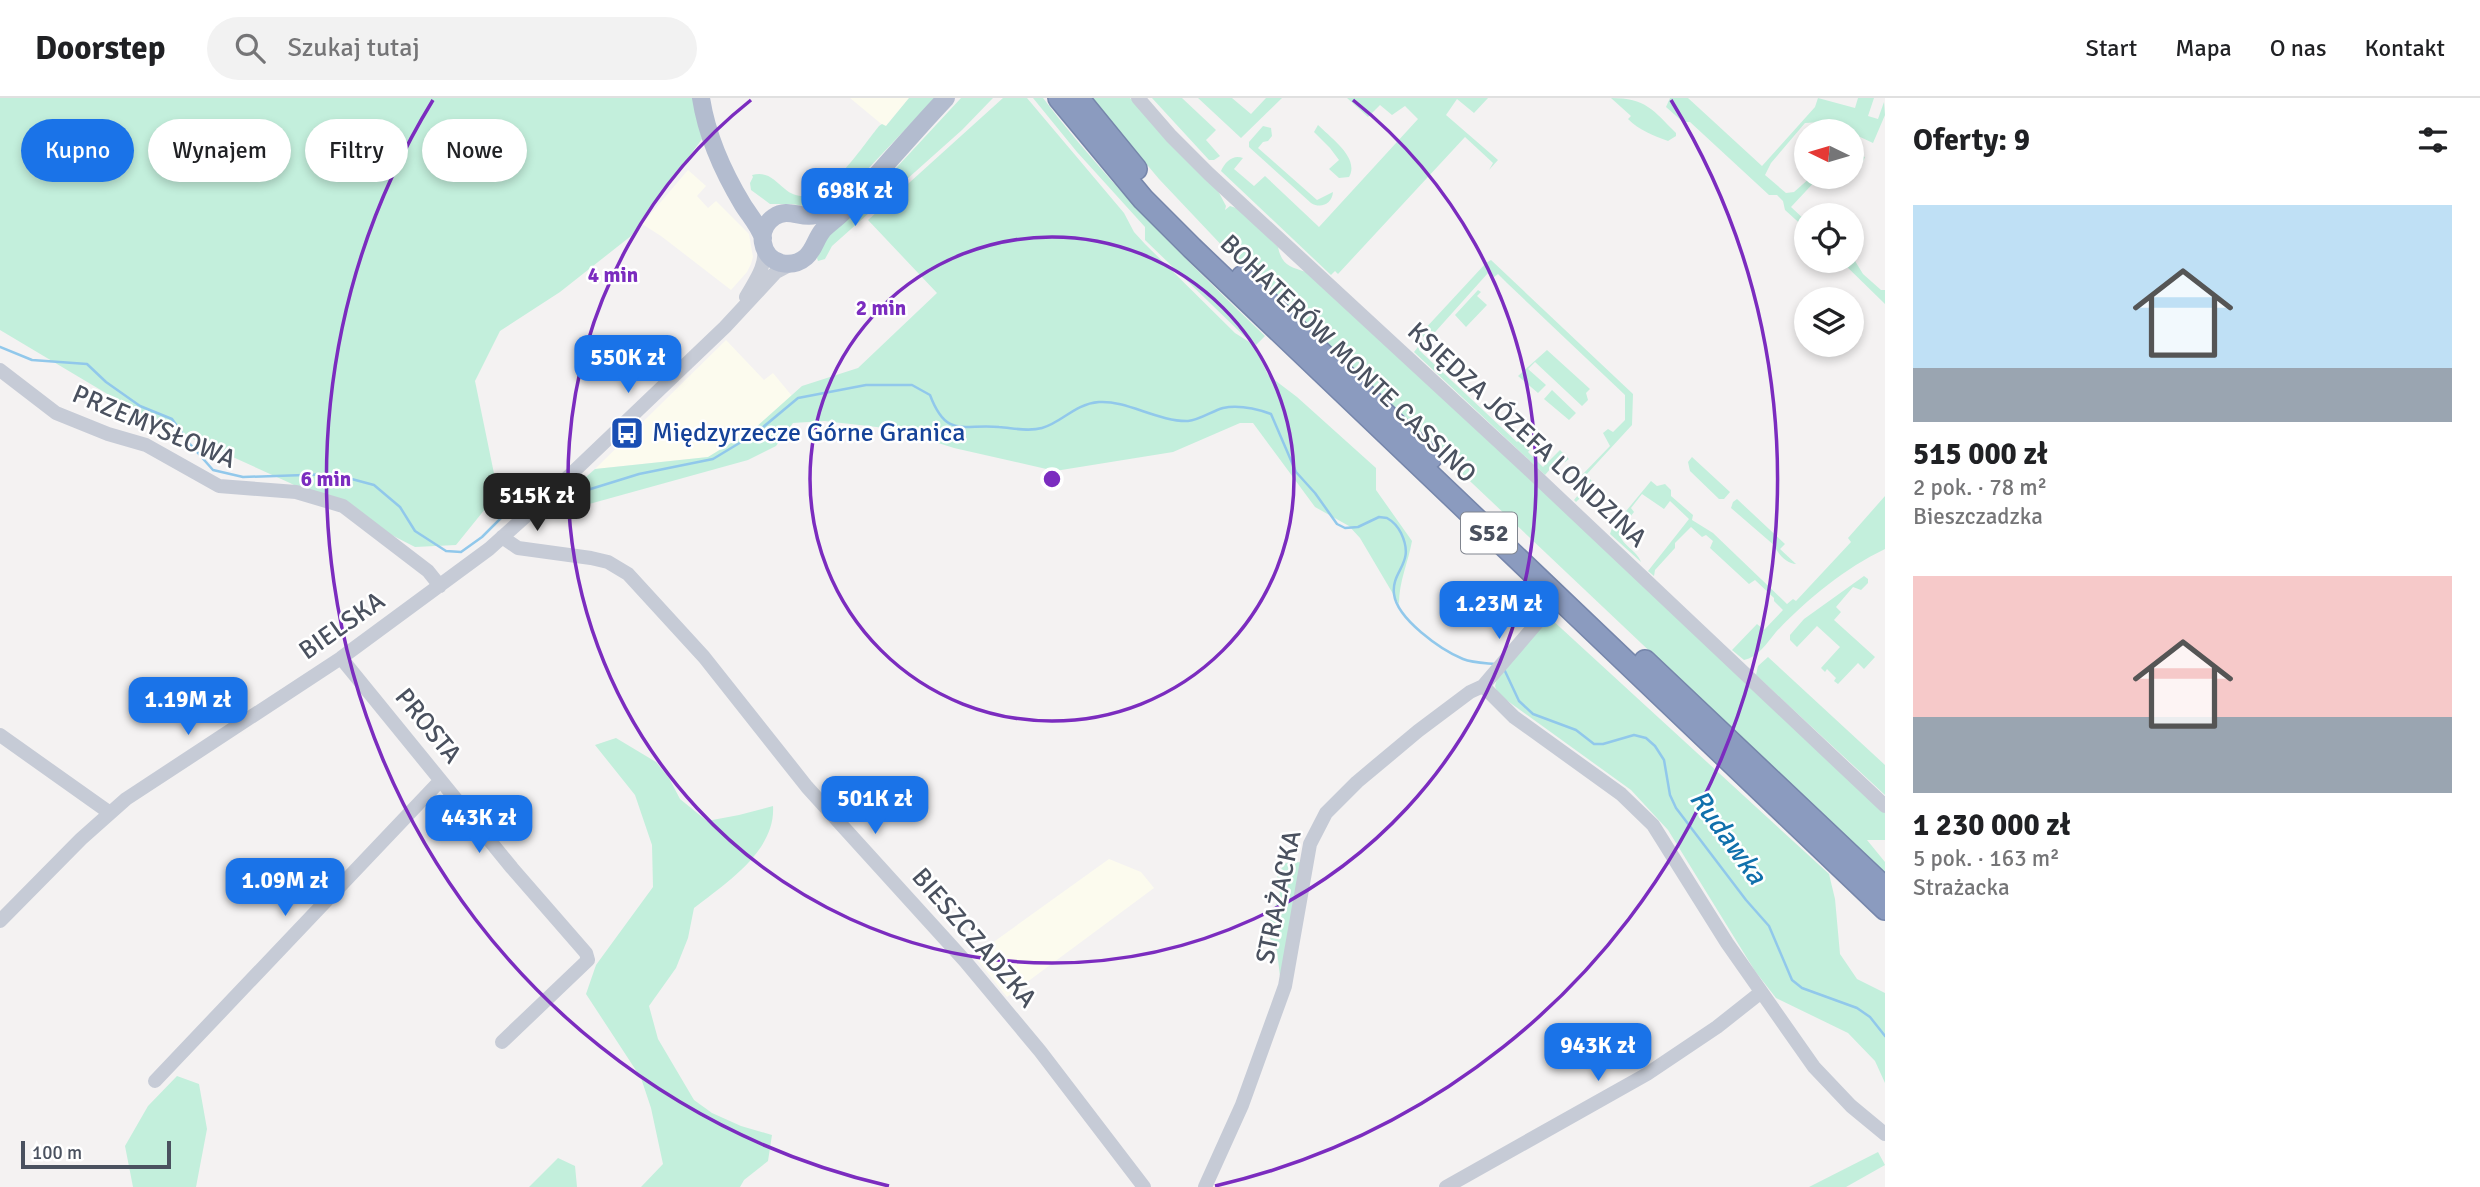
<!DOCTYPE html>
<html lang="pl">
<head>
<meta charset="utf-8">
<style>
	body { margin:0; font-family:Signika,sans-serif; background:#f2f2f2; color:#202124; height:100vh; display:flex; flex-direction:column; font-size:26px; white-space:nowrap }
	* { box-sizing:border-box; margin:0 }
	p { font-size:23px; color:#757577 }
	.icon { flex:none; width:38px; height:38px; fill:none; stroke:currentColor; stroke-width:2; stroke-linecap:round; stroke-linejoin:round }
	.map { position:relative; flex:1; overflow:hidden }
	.details { display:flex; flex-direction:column; background:#fff; width:595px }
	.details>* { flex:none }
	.guide { position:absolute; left:21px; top:21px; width:665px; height:63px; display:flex; gap:14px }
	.needle { width:46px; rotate:275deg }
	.fabs { position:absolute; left:1794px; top:21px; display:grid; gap:14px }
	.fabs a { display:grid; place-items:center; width:70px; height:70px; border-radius:50%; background:#fff; box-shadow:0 4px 10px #0003; font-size:35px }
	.scale { position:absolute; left:21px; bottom:18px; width:150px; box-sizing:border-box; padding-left:7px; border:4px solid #4a515f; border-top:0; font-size:19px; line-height:24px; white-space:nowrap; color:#4a515f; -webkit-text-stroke:5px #fff; paint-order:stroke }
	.price { position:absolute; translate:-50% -60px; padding:0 16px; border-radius:14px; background:#1a73e8; color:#fff; font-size:23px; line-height:46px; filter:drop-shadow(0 2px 4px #0008) }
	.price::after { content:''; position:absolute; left:50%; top:42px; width:21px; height:16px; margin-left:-10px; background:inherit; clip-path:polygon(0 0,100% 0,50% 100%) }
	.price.current { background:#222; color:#fff }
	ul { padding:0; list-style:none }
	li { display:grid; align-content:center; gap:14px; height:371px; padding:0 28px }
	li span { display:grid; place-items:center; height:217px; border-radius:0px; color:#555 }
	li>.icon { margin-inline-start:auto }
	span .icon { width:126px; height:126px; fill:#fffc; stroke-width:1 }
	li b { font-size:30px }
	h2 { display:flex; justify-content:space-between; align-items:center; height:84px; padding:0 28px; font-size:30px }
	.chip { padding:0 24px; border-radius:32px; background:#fff; box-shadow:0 4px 10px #0003; font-size:24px; line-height:63px }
	.chip.current { background:#1a73e8; color:#fff }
	header { display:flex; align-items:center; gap:42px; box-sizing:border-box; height:98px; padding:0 35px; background:#fff; border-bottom:2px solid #e0e0e0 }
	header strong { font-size:33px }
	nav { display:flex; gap:38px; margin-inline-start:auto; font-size:24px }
	.search { width:490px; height:63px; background:#f2f2f2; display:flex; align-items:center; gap:18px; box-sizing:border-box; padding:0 24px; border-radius:38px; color:#757577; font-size:26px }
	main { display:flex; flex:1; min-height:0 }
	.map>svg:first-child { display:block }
	.commercial { fill:#fcfbee }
	.green { fill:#c3efdc }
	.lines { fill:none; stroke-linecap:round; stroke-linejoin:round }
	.stream { stroke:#91c8eb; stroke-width:2.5 }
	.highway-casing { stroke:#7686ab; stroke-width:24 }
	.minor { stroke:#c6cbd6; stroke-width:14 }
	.major { stroke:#b3bccf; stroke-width:18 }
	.highway { stroke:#8b9bbf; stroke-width:21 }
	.ring { fill:none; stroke:#7b2cbf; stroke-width:3.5 }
	.labels { text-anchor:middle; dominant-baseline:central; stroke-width:5; stroke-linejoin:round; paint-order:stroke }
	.shield { fill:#fff; stroke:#80858f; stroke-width:2 }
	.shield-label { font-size:24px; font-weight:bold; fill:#4a515f }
	.street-label { font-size:26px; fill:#4a515f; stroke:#fff }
	.transit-label { font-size:26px; fill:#164399; stroke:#fff; text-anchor:start }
	.water-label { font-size:28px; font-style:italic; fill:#1070ac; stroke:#fff }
	.centre { fill:#7b2cbf; stroke:#fff; stroke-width:3.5 }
	.ring-label { font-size:21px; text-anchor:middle; font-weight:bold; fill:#7b2cbf; stroke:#fff; stroke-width:5; stroke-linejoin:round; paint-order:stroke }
</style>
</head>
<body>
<header>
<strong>Doorstep</strong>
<div class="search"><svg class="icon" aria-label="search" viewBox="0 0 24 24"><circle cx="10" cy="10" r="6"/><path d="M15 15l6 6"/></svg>Szukaj tutaj</div>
<nav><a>Start</a><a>Mapa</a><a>O nas</a><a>Kontakt</a></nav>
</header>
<main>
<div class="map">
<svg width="1885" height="1089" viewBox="0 0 1885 1089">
	<rect width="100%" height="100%" fill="#f4f2f2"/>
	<!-- commercial -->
	<path class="commercial" d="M 850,0 L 909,0 L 885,29 Z
		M 688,72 L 706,88 L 697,98 L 708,110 L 716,103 L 749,136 L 753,159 L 751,166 L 747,174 L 731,192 L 661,138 L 642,126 Z
		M 726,242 L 764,282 L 773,275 L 792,298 L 754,331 L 708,359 L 595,371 Z
		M 1109,761 L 1141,774 L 1154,790 L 1007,899 L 974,858 Z"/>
	<!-- green -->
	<path class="green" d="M 0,0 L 693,0 L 702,41 L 631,138 L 560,194 L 500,233 L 475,283 L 498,395 L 456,447 L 415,449 L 290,385 L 151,322 L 0,232 Z
		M 909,0 L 935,0 L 847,93 L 816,110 L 792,106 L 770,106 L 751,92 L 750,85 L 753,79 L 752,77 C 768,73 774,82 785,91 C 818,120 860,51 879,28 L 882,26 L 886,28 Z
		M 961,0 L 993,0 L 962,32 L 832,148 L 825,161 L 818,163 L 817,160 L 827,138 L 860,109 Z
		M 1003,0 L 1027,0 L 1124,115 L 1134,134 L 1145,146 L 1235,235 L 1254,247 L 1268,277 L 1297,299 L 1376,370 L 1376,392 L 1412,443 C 1408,465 1399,483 1399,506 L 1360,440 L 1349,428 L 1315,409 L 1253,325 L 1240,325 L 1173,354 L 1055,373 L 954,350 L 894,331 L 824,323 L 793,325 L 776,348 L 748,362 L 582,408 L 571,408 L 568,401 L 570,393 L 595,371 L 708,359 L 754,331 L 802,288 L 858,270 L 937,195 L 868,122 Z
		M 1033,0 L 1043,0 C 1109,87 1187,163 1265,238 L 1256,247 L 1244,238 L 1145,142 L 1145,129 L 1077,54 Z
		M 1091,0 L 1130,0 L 1217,91 L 1226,108 L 1225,112 L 1230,108 L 1239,111 L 1278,149 C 1282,168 1291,169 1306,174 C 1312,176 1319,183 1325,187 L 1882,711 L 1885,715 L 1885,742 L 1867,742 L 1885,764 L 1885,776 L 1228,154 L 1159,81 Z
		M 1152,0 L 1182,0 L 1216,32 L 1206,42 L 1220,58 L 1214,62 L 1209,62 Z
		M 1198,0 L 1232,0 L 1251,16 L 1266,0 L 1282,0 L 1241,40 Z
		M 1347,0 L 1488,0 L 1474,15 L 1457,1 L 1446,17 L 1498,62 L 1489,72 L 1493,65 L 1465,39 L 1338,176 L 1335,173 L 1331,177 L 1221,73 C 1225,64 1233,56 1243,60 L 1234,71 L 1254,88 L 1265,78 L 1319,129 L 1418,21 L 1405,8 L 1392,17 L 1380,7 L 1368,19 Z
		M 1611,0 C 1646,0 1653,12 1676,35 L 1676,38 L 1668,43 C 1654,38 1639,32 1628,21 L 1631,18 Z
		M 1670,0 L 1688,0 L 1762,68 L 1815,9 L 1818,0 L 1855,10 L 1858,0 L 1874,0 L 1868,18 L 1878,21 L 1884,4 L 1885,17 L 1873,45 L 1858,38 L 1852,54 L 1865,59 L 1860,70 L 1852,78 L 1852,33 L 1821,24 L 1805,25 L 1771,65 L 1765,77 L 1786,95 L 1794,94 L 1811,79 L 1819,79 L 1791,109 L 1806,123 L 1806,131 L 1785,112 L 1783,103 L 1777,97 L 1769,97 L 1690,24 L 1683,24 L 1666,9 Z
		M 1318,27 C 1331,40 1360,60 1349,79 L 1339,80 L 1329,71 L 1339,62 L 1330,50 L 1314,34 Z
		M 1263,28 L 1271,30 L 1272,38 L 1268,43 L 1263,44 L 1258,50 L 1317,102 L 1333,94 C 1332,106 1321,111 1311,105 L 1249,49 L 1249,44 Z
		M 1852,158 L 1863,176 L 1881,192 L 1885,192 L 1885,206 L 1841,163 L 1852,163 Z
		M 1491,162 L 1633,296 L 1632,327 L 1586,377 L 1595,386 L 1576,404 L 1574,402 L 1588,385 L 1581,378 L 1610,348 L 1603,335 L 1608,331 L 1613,334 L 1625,322 L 1625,297 L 1507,185 L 1498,176 L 1494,179 L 1488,175 L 1419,252 L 1517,344 L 1522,339 L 1532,349 L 1528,354 L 1543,369 L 1560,352 L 1569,361 L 1565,364 L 1560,360 L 1545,377 L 1414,254 L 1425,240 L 1420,236 L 1423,233 L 1486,165 Z
		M 1478,192 L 1481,194 L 1477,198 L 1487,207 L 1466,229 L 1455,217 Z
		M 1547,252 L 1590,291 L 1586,295 L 1588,302 L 1582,308 L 1535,264 L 1528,271 L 1546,287 L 1538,295 L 1518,278 Z
		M 1552,292 L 1576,315 L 1569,322 L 1544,301 Z
		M 1692,359 L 1730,394 L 1724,401 L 1719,401 L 1690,373 L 1688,364 Z
		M 1651,383 L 1657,388 L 1665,386 L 1671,392 L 1671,398 L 1693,417 L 1692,422 L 1713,435 L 1787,506 L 1793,501 L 1796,503 L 1851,444 L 1848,440 L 1885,398 L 1885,451 C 1845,470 1806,502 1776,534 C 1767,545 1758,559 1744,562 L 1732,552 L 1757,526 L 1764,532 L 1783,512 L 1774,503 L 1774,500 L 1755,482 L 1749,486 L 1710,450 L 1713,443 L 1706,437 L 1702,439 L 1691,429 L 1675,445 L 1675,450 L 1655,472 L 1654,478 L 1648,473 L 1689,421 L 1670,403 L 1664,411 L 1642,396 L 1631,410 L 1634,414 L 1619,433 C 1620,447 1637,452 1641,464 L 1610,436 L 1612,430 Z
		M 1737,401 L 1785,446 L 1780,451 L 1796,466 C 1788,466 1777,456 1775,448 L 1731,410 L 1733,404 Z
		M 1864,478 L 1868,481 L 1868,485 L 1861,492 L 1853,489 L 1836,509 L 1841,514 L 1834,522 L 1875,559 L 1864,571 L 1858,565 L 1838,586 L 1834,583 L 1836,580 L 1827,571 L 1825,574 L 1821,570 L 1840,549 L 1817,528 L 1797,549 L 1790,542 L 1790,537 L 1804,521 Z
		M 1546,520 L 1550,520 L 1829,776 L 1835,801 L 1840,856 L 1857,881 L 1885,895 L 1885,985 L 1875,963 L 1848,935 L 1776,900 L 1755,873 L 1668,732 L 1631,692 L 1498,596 L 1495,588 L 1498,577 Z
		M 1768,559 L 1885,667 L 1885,697 L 1756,577 L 1758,568 Z
		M 616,640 L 656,664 L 669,680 L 680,701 L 707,723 L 739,717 L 773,708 C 776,753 726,785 694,810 L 688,840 L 676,870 L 649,908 L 658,941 L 694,1002 L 712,1015 L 741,1028 L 772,1037 L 768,1063 L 744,1082 L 740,1089 L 641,1089 L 663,1066 L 651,1010 L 641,980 L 586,896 L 596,867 L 653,789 L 652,747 L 635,697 L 595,647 Z
		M 1302,764 L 1281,887 L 1277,853 L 1266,833 L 1280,796 L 1277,776 L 1286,765 Z
		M 177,978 L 199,986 L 207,1031 L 196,1089 L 133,1089 L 125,1048 L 148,1008 Z
		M 1878,1054 L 1885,1067 L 1846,1089 L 1809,1089 Z
		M 558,1060 L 575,1068 L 577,1089 L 529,1089 Z"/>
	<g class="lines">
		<!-- stream -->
		<path class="stream" d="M 0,249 L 32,262 L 87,266 L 106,284 L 140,308 L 172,321 L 190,346 L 213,372 L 243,379 L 333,376 L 374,387 L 400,409 L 415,433 L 446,453 L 461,454 L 482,439 L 516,405 L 536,398
			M 568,398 L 639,376 L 713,361 L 756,335 L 798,300 L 866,287 L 912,287 L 930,297 C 947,342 964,325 999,329 C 1013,330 1028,334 1042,330 C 1063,324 1074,306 1099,304 C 1126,302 1159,324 1188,323 C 1200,322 1212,313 1223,310 C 1238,307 1257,311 1271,316 L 1296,374 L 1315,395 L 1337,426 L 1345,430 L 1358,429 L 1379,419 L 1387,420 C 1394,424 1398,429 1401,435 C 1416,466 1391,472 1394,496 C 1397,521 1441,552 1463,561 C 1473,565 1485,565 1495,566
			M 1504,571 L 1519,603 L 1533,616 L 1576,632 L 1594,646 L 1603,646 L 1634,637 L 1646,640 L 1655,648 L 1664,662 L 1670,697 L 1676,710 L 1746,802 L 1769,828 L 1792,882 L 1802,890 L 1857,910 L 1870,919 L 1885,938"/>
		<defs>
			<path id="highway" d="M 1059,0 L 1143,101 L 1192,150 L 1885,811
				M 1078,0 L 1136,71
				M 1242,179 L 1431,360
				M 1645,563 L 1885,790"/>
		</defs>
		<!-- highway casing -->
		<use href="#highway" class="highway-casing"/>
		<!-- minor -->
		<path class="minor" d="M 1138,0 L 1171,38 L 1209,76 L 1523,366 L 1885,708
			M 746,199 C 755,183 767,168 764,148
			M 0,272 L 56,315 L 108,336 L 146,347 L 219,388 L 296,394 L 343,408 L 428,473 L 440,488
			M 502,439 L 518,450 L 591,460 L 608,464 L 628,476 L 704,559 L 807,689 L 965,863 L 1040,953 L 1144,1089
			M 341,560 L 512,770 L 586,855 L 588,862 L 502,944
			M 1483,588 L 1514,619 L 1621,696 L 1653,727 L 1727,845 L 1814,969 L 1851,1008 L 1885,1036
			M 0,637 L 110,715
			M 0,823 L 81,741 L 126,701 L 341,560 L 489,451 L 546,400 L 725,229 L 776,174 L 791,166
			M 155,983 L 440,683
			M 1205,1089 L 1242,1007 L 1285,888 L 1310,746 L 1326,715 L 1357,684 L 1418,633 L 1470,594 L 1483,588 L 1542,519
			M 1446,1089 L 1647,976 L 1717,929 L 1760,895"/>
		<!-- major -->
		<path class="major" d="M 701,0 C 707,39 723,74 743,107 C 750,118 759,128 763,140
			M 865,87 C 850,99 834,113 815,117 C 801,121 788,109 774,119 C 756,131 760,159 781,165 C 790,167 799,165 806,159 C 814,152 816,140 823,132 C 830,125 839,119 846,111 C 880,74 912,36 946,0"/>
		<!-- highway -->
		<use href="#highway" class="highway"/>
	</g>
	<!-- distance rings -->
	<g class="ring">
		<circle cx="1052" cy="381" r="242"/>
		<path d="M1353 2A484 484 0 1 1 751 2"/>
		<path d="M889 1088A726 726 0 0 1 433 2M1671 2A726 726 0 0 1 1215 1088"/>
	</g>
	<!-- icons -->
	<defs>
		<symbol id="bus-square" viewBox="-11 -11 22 22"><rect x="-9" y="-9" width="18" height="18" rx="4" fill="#1a4fb4" stroke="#fff"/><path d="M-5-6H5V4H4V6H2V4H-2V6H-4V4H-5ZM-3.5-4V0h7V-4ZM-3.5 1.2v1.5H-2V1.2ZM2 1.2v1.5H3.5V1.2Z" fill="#fff"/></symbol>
	</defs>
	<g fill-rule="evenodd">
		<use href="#bus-square" x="608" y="316" width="38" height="38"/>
	</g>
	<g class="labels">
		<!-- shield labels -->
		<rect class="shield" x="1461" y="414.5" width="56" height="41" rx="5"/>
		<g class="shield-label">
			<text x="1489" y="435">S52</text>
		</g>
		<!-- street labels -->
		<g class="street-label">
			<text transform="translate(1348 261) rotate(44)">BOHATERÓW MONTE CASSINO</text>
			<text transform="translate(154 329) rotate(23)">PRZEMYSŁOWA</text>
			<text transform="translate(1527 337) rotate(43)">KSIĘDZA JÓZEFA LONDZINA</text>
			<text transform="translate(342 528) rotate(-35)">BIELSKA</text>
			<text transform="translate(428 628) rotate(51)">PROSTA</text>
			<text transform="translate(1279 799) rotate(-78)">STRAŻACKA</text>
			<text transform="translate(974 840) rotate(49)">BIESZCZADZKA</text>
		</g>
		<!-- transit labels -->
		<g class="transit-label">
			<text x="652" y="335">Międzyrzecze Górne Granica</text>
		</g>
		<!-- water labels -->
		<g class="water-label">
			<text transform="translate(1728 739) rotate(54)">Rudawka</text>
		</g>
	</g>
	<circle cx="1052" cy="381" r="10" class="centre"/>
	<g class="ring-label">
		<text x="613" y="184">4 min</text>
		<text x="881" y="217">2 min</text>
		<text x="326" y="388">6 min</text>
	</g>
</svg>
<div class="fabs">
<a><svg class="needle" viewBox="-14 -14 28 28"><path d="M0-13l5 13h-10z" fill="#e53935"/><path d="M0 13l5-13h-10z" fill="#757577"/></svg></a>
<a><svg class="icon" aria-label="locate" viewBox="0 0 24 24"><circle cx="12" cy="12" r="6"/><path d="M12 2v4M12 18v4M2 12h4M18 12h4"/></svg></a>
<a><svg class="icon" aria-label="layers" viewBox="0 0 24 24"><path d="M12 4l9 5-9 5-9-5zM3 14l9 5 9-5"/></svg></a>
</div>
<div class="scale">100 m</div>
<b class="price" style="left:855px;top:130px">698K zł</b>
<b class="price" style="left:628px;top:297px">550K zł</b>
<b class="price current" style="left:537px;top:435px">515K zł</b>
<b class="price" style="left:1499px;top:543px">1.23M zł</b>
<b class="price" style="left:188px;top:639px">1.19M zł</b>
<b class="price" style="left:875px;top:738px">501K zł</b>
<b class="price" style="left:479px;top:757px">443K zł</b>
<b class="price" style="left:285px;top:820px">1.09M zł</b>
<b class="price" style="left:1598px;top:985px">943K zł</b>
<div class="guide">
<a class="chip current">Kupno</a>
<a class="chip">Wynajem</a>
<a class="chip">Filtry</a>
<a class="chip">Nowe</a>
</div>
</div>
<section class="details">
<h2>Oferty: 9<svg class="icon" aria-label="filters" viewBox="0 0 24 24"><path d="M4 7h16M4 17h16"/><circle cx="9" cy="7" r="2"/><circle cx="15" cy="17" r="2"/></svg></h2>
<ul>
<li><span style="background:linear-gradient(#bfe0f5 75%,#9aa5b1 0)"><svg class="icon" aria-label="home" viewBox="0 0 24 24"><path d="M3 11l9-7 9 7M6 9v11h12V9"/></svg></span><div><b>515 000 zł</b><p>2 pok. · 78 m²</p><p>Bieszczadzka</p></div></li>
<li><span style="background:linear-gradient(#f6c9c9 65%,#9aa5b1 0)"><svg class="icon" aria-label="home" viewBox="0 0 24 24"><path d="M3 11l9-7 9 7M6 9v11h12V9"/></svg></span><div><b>1 230 000 zł</b><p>5 pok. · 163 m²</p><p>Strażacka</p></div></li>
</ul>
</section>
</main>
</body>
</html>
